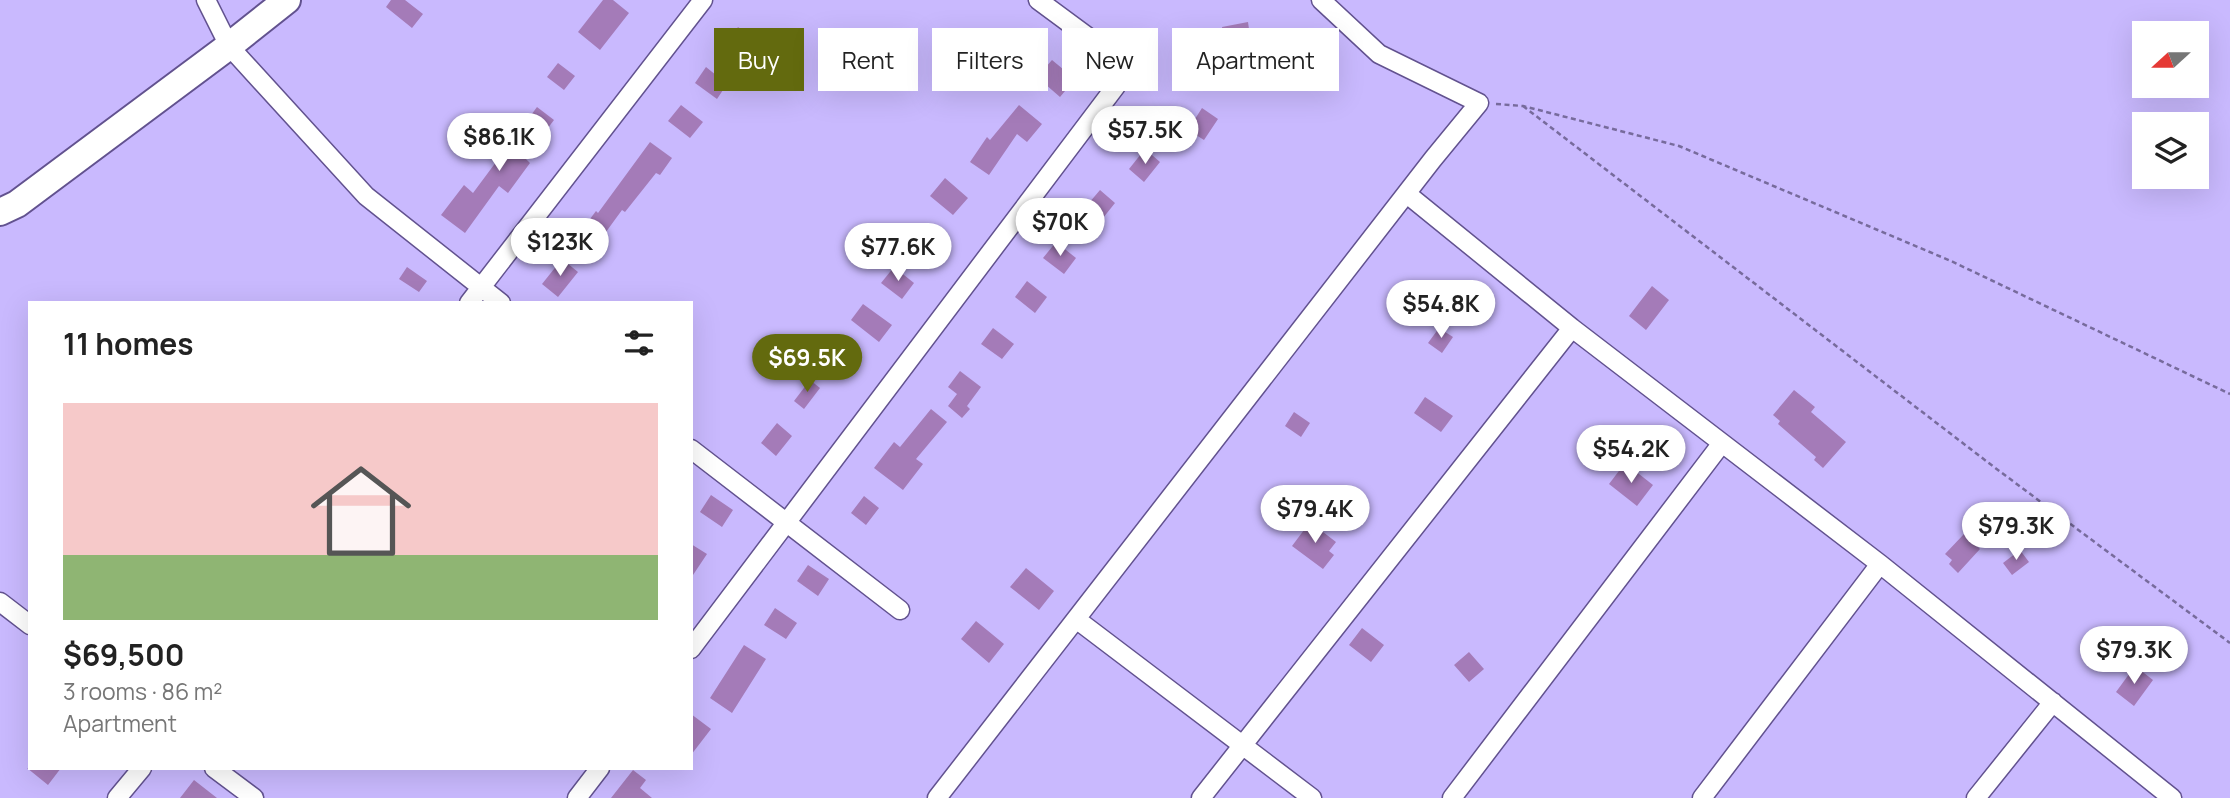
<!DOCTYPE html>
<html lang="en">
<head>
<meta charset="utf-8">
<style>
	body { margin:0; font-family:Manrope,sans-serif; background:#f6f6f6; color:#222; height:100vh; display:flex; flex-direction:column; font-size:26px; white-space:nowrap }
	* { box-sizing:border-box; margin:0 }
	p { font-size:23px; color:#767676 }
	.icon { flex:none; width:38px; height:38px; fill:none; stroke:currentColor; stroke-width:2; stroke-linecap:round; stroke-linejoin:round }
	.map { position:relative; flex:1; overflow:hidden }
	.side { position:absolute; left:28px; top:301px; width:665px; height:469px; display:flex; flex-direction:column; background:#fff; border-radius:0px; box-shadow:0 7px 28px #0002 }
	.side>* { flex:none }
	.hud { position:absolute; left:714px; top:28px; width:665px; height:63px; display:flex; gap:14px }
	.needle { width:46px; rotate:249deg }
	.buttons { position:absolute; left:2132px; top:21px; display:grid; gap:14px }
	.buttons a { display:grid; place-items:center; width:77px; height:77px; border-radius:0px; background:#fff; box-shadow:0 7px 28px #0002; font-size:35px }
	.price { position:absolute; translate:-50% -60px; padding:0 16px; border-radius:24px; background:#fff; color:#222; font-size:23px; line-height:46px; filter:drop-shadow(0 2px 4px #0008) }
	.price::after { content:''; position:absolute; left:50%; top:42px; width:21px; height:16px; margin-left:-10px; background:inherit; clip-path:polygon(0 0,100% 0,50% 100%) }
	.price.current { background:#636a0e; color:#fff }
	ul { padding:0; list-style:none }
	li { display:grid; align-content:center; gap:14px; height:371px; padding:0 35px }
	li span { display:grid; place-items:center; height:217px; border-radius:0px; color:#555 }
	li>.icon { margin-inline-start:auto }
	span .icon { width:126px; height:126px; fill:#fffc; stroke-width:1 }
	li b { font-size:30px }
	h2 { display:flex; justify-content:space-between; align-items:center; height:84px; padding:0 35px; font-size:30px }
	.chip { padding:0 24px; border-radius:0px; background:#fff; box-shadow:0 7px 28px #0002; font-size:24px; line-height:63px }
	.chip.current { background:#636a0e; color:#fff }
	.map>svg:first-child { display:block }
	.building { fill:#a47bb8 }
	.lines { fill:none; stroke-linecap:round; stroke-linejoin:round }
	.street-casing { stroke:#62528f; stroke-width:21 }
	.secondary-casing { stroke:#62528f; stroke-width:30 }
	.path { stroke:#776b9c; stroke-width:2.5; stroke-dasharray:5 3.5; stroke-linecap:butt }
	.street { stroke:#fff; stroke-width:18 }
	.secondary { stroke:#fff; stroke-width:26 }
</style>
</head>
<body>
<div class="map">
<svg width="2230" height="798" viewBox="0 0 2230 798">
	<rect width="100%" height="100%" fill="#c9b9fe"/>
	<!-- building -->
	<path class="building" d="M 391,0 L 405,0 L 423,14 L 412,28 L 386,7 Z
		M 603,0 L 613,0 L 629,13 L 600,50 L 578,32 Z
		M 1248,22 L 1255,72 L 1229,76 L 1222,27 Z
		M 738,27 L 758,42 L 748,56 L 728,41 Z
		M 1052,60 L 1075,79 L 1060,97 L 1037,77 Z
		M 558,63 L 575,76 L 564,90 L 547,77 Z
		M 706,67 L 727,84 L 717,99 L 695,83 Z
		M 681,105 L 703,122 L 690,138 L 668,121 Z
		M 1019,105 L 1042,124 L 1027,142 L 1017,134 L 989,175 L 970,162 L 987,137 L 990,140 Z
		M 537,107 L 554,120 L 525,158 L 530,163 L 508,193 L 499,186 L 465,233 L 441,215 L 464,185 L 473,193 Z
		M 1202,108 L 1218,119 L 1204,140 L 1188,130 Z
		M 650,142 L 672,158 L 660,175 L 656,173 L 625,212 L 622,210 L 595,247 L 578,235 L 596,211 L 598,213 Z
		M 1145,149 L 1160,162 L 1144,182 L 1129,169 Z
		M 945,178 L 968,198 L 953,215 L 930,196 Z
		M 1100,190 L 1115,203 L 1099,223 L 1083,210 Z
		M 1056,242 L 1076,258 L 1064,274 L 1043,258 Z
		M 562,259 L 578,272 L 558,297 L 542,284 Z
		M 407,267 L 427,281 L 419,292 L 399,279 Z
		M 894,267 L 914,283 L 902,299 L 881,283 Z
		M 1027,281 L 1047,297 L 1035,313 L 1015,297 Z
		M 1652,286 L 1669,300 L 1646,330 L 1629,316 Z
		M 863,304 L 892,325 L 879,342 L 851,320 Z
		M 993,328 L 1014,344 L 1002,359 L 981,344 Z
		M 1439,328 L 1453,337 L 1442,353 L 1428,343 Z
		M 841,344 L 857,357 L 841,377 L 825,364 Z
		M 960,371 L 981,387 L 967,406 L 970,409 L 962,418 L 948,406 L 957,394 L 948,387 Z
		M 810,380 L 820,388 L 804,409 L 794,401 Z
		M 1794,390 L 1815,407 L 1811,412 L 1846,442 L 1823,468 L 1814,460 L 1816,457 L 1778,424 L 1780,421 L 1773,415 Z
		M 1425,397 L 1453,416 L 1441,432 L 1414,413 Z
		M 931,409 L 947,422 L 916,459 L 923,464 L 903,490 L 874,468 L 894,442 L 900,447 Z
		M 1294,412 L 1310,423 L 1301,437 L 1285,426 Z
		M 777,423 L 792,436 L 776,456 L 761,443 Z
		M 1625,463 L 1653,485 L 1637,506 L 1609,484 Z
		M 711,495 L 733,510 L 722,527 L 700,512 Z
		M 864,496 L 879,508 L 866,525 L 851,513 Z
		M 1310,522 L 1336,542 L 1329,551 L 1334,555 L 1323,569 L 1292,546 Z
		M 1964,534 L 1980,549 L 1958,573 L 1949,564 L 1952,560 L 1945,554 Z
		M 691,544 L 707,554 L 691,578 Z
		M 2020,550 L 2029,562 L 2012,575 L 2003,563 Z
		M 808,565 L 829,579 L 818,596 L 797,581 Z
		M 1026,568 L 1054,591 L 1039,610 L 1010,587 Z
		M 775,608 L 797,623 L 786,639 L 764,625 Z
		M 976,621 L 1004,644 L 989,663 L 961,639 Z
		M 1362,628 L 1384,645 L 1371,662 L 1349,645 Z
		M 744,645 L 766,659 L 732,713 L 710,698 Z
		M 1469,652 L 1484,669 L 1469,682 L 1454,665 Z
		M 2135,666 L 2153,680 L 2134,706 L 2116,692 Z
		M 691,714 L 711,729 L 691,755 Z
		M 27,768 L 61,768 L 48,785 Z
		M 633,770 L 646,780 L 640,788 L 652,798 L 611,798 Z
		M 194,780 L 217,798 L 180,798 Z"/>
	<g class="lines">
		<defs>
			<path id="street" d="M 206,0 L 229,46 L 366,196 L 501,303
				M 1407,194 L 1572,328 L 1880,564 L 2172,798
				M 469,303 L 703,0
				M 691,449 L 900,610
				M 0,602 L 30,625
				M 1076,619 L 1312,798
				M 691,649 L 1116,86 L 1120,68 L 1107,51 L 1038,0
				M 214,768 L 254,798
				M 117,798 L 142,768
				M 577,798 L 600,768
				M 937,798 L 1433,159 L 1479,103 L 1379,54 L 1321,0
				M 1201,798 L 1572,328
				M 1452,798 L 1722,443
				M 1702,798 L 1880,564
				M 1976,798 L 2053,702"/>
			<path id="secondary" d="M 0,212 L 17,204 L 229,46 L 287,0"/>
		</defs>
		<!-- street casing -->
		<use href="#street" class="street-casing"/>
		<!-- secondary casing -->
		<use href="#secondary" class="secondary-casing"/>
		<!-- path -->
		<path class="path" d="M 1496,104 L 1523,106 L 1679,146 L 1951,261 L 2230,394
			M 1523,106 L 1994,467 L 2230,643"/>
		<!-- street -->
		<use href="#street" class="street"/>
		<!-- secondary -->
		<use href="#secondary" class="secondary"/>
	</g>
</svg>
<div class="buttons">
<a><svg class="needle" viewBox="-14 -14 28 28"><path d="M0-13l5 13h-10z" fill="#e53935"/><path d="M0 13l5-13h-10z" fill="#767676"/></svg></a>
<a><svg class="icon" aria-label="layers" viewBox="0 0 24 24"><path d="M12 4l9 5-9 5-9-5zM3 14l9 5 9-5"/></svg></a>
</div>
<b class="price" style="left:1145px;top:166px">$57.5K</b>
<b class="price" style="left:499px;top:173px">$86.1K</b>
<b class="price" style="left:1060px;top:258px">$70K</b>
<b class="price" style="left:560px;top:278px">$123K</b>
<b class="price" style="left:898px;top:283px">$77.6K</b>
<b class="price" style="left:1441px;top:340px">$54.8K</b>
<b class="price current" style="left:807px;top:394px">$69.5K</b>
<b class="price" style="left:1631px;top:485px">$54.2K</b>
<b class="price" style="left:1315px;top:545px">$79.4K</b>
<b class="price" style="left:2016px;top:562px">$79.3K</b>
<b class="price" style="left:2134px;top:686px">$79.3K</b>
<div class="hud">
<a class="chip current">Buy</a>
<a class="chip">Rent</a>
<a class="chip">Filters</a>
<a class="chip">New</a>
<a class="chip">Apartment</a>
</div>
<section class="side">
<h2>11 homes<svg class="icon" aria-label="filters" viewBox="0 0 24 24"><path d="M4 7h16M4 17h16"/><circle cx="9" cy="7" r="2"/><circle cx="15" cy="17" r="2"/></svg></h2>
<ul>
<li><span style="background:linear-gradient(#f6c9c9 70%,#8fb573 0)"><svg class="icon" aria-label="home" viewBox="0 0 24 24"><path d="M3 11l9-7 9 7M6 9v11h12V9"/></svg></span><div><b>$69,500</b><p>3 rooms · 86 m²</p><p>Apartment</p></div></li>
</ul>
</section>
</div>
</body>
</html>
